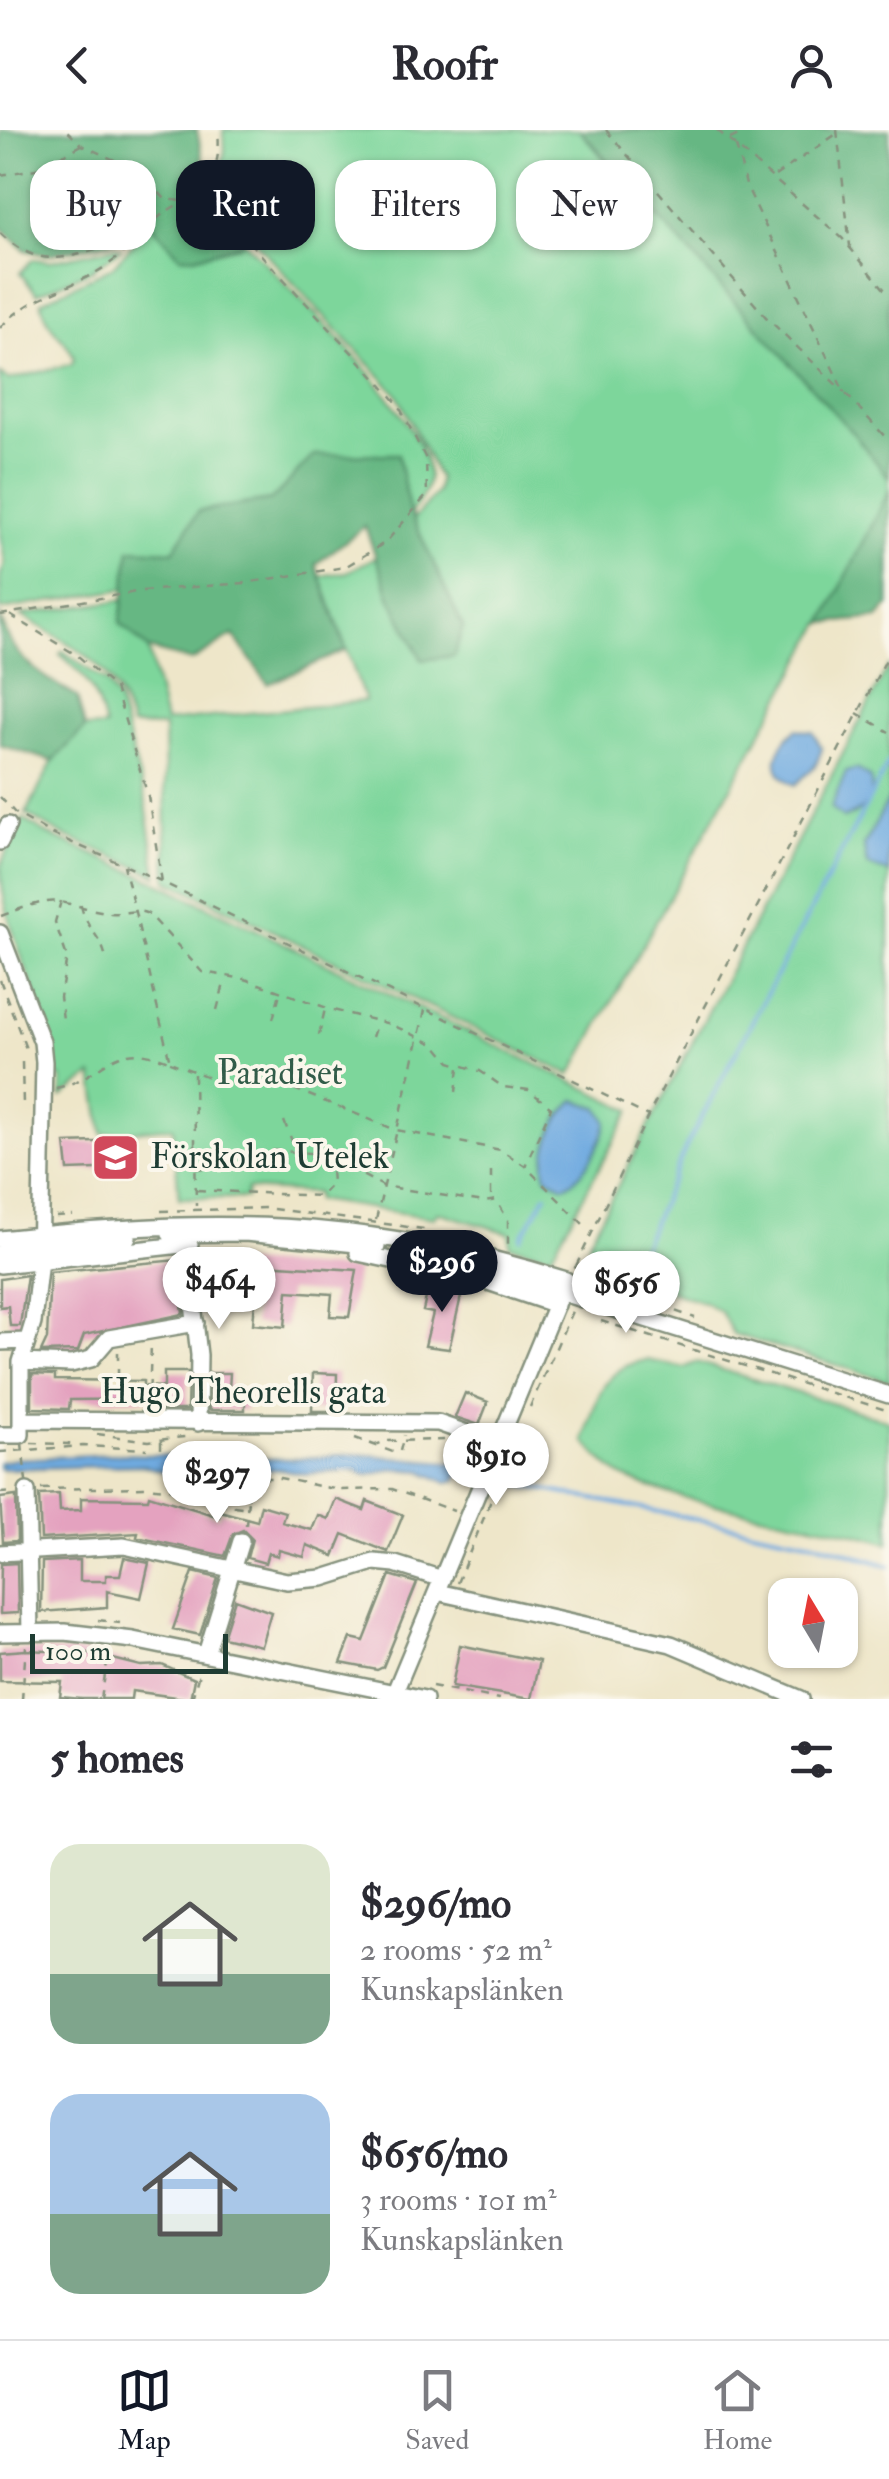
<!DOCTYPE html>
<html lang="en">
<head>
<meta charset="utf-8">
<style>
	body { margin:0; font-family:"IM FELL Double Pica",serif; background:#f2f2f3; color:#2b2b33; height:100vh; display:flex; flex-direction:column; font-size:38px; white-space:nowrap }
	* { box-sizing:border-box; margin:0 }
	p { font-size:32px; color:#7c7c81 }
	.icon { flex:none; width:55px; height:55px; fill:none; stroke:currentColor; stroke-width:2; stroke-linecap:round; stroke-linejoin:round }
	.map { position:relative; height:1569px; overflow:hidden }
	.drawer { display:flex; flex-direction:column; background:#fff; flex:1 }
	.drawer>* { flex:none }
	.top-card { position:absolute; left:30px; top:30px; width:830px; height:90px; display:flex; gap:20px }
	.needle { width:65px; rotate:350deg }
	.fabs { position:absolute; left:768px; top:1448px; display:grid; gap:20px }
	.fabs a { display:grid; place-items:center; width:90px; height:90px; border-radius:20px; background:#fff; box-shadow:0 2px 8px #0004; font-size:50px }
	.scale { position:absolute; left:30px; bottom:25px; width:198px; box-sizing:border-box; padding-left:10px; border:5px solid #1f3d34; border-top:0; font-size:28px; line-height:35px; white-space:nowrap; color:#1f3d34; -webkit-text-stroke:8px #fbf7ec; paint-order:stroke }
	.price { position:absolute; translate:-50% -85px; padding:0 22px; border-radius:35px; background:#fff; color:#222; font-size:32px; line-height:65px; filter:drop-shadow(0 2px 5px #0008) }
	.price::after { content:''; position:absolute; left:50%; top:60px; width:30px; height:22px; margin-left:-15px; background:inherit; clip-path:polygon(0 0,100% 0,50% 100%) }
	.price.selected { background:#111827; color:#fff }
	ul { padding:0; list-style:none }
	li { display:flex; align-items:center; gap:30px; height:250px; padding:0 50px }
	li span { display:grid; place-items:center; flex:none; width:280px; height:200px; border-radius:30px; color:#555 }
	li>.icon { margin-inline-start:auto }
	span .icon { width:120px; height:120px; fill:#fffc; stroke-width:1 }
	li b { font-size:42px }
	h2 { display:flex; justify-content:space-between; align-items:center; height:120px; padding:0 50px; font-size:42px }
	.tag { padding:0 35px; border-radius:30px; background:#fff; box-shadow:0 2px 8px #0004; font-size:35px; line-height:90px }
	.tag.selected { background:#111827; color:#fff }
	header { display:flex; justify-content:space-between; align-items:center; height:130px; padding:0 50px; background:#fff; font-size:45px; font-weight:700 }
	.tab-bar { display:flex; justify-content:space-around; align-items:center; height:140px; border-top:2px solid #e1e1e2; background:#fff; font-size:28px; color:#7c7c81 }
	.tab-bar a { display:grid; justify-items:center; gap:5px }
	.tab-bar .selected { color:#111827 }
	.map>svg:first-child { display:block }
	.green { fill:#7dd69b; stroke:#4e8a68; stroke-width:2.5 }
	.forest { fill:#66b783; stroke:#427a5c; stroke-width:2.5 }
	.water { fill:#70aae0; stroke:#48748a; stroke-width:2.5 }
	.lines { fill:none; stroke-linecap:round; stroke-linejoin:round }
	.stream { stroke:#70aae0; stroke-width:4 }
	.building { fill:#e4a2bf }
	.minor-casing { stroke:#86927e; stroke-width:20 }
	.path { stroke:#86927e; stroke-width:2.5; stroke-dasharray:8 8; stroke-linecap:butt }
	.minor { stroke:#fff; stroke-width:15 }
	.path-bridge { stroke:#86927e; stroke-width:2.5; stroke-dasharray:8 8; stroke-linecap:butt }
	.labels { text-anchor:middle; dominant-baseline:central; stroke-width:8; stroke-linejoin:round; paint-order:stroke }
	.park-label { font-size:35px; fill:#325c49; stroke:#fbf7ec }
	.poi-label { font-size:35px; fill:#1f3d34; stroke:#fbf7ec; text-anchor:start }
	.street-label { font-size:35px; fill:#1f3d34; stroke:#fbf7ec }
</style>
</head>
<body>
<header><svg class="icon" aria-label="back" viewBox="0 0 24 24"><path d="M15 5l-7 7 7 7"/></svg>Roofr<svg class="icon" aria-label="person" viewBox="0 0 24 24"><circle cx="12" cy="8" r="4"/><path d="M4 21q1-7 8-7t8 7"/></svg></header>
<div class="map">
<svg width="889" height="1569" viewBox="0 0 889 1569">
	<rect width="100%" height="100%" fill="#fbf7ec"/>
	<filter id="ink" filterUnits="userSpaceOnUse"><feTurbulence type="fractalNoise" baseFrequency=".01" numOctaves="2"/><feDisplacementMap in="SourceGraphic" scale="20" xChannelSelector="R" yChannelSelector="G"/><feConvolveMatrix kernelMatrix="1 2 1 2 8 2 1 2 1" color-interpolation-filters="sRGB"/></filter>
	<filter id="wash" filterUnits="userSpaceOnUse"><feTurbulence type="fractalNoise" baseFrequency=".0048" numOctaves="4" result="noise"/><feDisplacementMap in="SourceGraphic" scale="40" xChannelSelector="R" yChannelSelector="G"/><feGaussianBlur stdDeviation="2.25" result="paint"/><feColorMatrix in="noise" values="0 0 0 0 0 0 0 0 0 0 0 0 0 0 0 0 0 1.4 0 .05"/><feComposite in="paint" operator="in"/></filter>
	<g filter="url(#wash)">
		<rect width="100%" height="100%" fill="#eee6c9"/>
		<!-- green -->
		<path class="green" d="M 223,0 L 579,0 L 613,39 L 889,0 L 889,475 L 878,488 L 822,493 L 571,945 L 167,750 L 164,597 L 131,596 C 114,531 74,518 21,485 L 123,470 L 120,493 L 148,519 L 165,592 L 365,571 L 320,446 L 347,442 L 376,427 L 422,529 L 463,497 L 413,390 L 437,362 L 439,349 L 397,264 L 245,101 L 253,72 L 241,65 L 229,76 L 214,65 L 225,20 Z
			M 152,94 L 180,126 L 195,127 L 241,115 L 243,110 C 289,160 420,278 428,343 C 430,358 419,372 410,384 L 315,325 L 271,370 L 199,381 L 173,421 L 130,420 L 125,459 L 0,480 L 0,447 L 5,433 L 0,405 L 0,244 L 8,250 L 72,234 L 74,228 C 65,204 50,206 41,172 L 112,137 Z
			M 115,117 L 121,119 L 90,141 L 37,164 L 20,143 L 33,129 L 50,131 Z
			M 63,521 L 107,553 L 118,571 L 145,668 L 157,745 L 62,705 L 26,684 L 53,631 L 85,598 L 105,597 C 97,563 87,546 60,524 Z
			M 889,535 L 889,668 L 864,716 L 867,735 L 889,743 L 889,1251 L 733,1204 L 721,1182 L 704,1172 L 585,1134 L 589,1111 Z
			M 23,689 L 51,706 L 157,752 L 631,980 L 551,1125 L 510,1116 L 509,1103 L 437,1082 L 434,1088 L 316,1070 L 316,1063 L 247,1059 L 246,1068 L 179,1068 L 173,997 L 103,1004 L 93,945 L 62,967 L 62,948 L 56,947 C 51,880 0,798 1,738 C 4,721 16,704 23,689 Z
			M 647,1230 L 684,1238 L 697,1232 L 889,1291 L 889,1413 C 806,1387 711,1382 631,1350 C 611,1343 598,1326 584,1311 C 595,1273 602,1236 647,1230 Z"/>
		<!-- forest -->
		<path class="forest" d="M 0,0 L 197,0 L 203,31 L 194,58 L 221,83 L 241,65 L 253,73 L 241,114 L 194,127 L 180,126 L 146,88 L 129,108 L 47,125 L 25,120 L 0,97 Z
			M 580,0 L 889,0 L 889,348 L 857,308 Z
			M 398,324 L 409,380 L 463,497 L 454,526 L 422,530 L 391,469 L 365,396 L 316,434 L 346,520 L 268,554 L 233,505 L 192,531 L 148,519 L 120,493 L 130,419 L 173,421 L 199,381 L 271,370 L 314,325 Z
			M 889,361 L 889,475 L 878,488 L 823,493 Z
			M 0,484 C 10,527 41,546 77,567 L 85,598 L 53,631 L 0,615 Z"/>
		<!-- water -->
		<path class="water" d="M 796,599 L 813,602 L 822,619 L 816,635 L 795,655 C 766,642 776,617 796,599 Z
			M 857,639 L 870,648 C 876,669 863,683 843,688 L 831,678 L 846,642 Z
			M 889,668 L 889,743 L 867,735 L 864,716 Z
			M 575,970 L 599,978 L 607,991 C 603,1010 584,1049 564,1056 L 547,1048 C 539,1023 556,987 575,970 Z
			M 116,1324 L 292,1329 L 357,1324 L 454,1333 L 459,1342 L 456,1350 L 447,1353 L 422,1341 L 394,1339 L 367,1345 L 352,1340 L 304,1344 L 281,1339 L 171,1344 L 142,1335 L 0,1339 L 0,1332 L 16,1329 Z"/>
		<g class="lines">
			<!-- stream -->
			<path class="stream" d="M 521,1108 L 546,1065
				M 627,1153 L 686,1017 L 889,632
				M 510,1353 L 814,1412 L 889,1436"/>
		</g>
		<g id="blocks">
			<!-- building -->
			<path class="building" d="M 127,1011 L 125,1038 L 68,1040 L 65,1013 Z
				M 177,1130 L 183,1184 L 84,1205 L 78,1221 L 41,1222 L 47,1209 L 50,1142 Z
				M 199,1130 L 357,1140 L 349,1187 L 330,1186 L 332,1164 L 288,1161 L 285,1197 L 253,1194 L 256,1159 L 221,1156 L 220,1178 L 205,1177 Z
				M 27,1145 L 20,1196 L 10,1196 L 8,1176 L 0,1177 L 0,1149 Z
				M 429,1154 L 462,1162 L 449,1219 L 425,1216 L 433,1183 L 423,1181 Z
				M 164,1242 L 188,1242 L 187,1280 L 154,1280 L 154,1269 L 70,1270 L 69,1279 L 32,1278 L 32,1244 L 55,1245 L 55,1250 L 143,1251 L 143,1256 L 164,1257 Z
				M 210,1243 L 230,1243 L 229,1260 L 245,1260 L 245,1280 L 209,1280 Z
				M 313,1243 L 337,1244 L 336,1281 L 312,1281 Z
				M 465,1263 L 488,1272 L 479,1295 L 455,1287 Z
				M 59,1364 L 60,1381 L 81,1380 L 81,1368 L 148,1369 L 149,1365 L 219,1387 L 220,1381 L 257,1391 L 261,1375 L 285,1382 L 282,1392 L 312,1400 L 318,1385 L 328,1389 L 336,1369 L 364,1380 L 367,1371 L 403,1385 L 388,1422 L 343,1404 L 334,1426 L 307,1415 L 304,1427 L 279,1420 L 278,1426 L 268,1423 L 265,1433 L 247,1428 L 252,1409 L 243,1400 L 233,1404 L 225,1426 L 137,1407 L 138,1403 L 41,1409 L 39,1365 Z
				M 16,1366 L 17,1411 L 3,1412 L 0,1368 Z
				M 124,1428 L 149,1433 L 141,1468 L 107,1461 L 107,1477 L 41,1482 L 42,1432 L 80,1430 L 80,1451 L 106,1451 L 106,1445 L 120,1445 Z
				M 17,1433 L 18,1483 L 0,1484 L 1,1434 Z
				M 193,1442 L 218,1448 L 200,1505 L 173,1499 Z
				M 390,1445 L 417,1453 L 383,1537 L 377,1540 L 341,1533 L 351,1508 L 364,1511 Z
				M 235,1469 L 271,1482 L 261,1516 L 223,1507 Z
				M 460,1515 L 539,1531 L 531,1569 L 452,1556 Z
				M 26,1520 L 89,1523 L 141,1536 L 162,1535 L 194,1549 L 190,1569 L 132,1561 L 131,1569 L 82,1569 L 60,1567 L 62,1552 L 0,1551 L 0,1522 Z"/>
		</g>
	</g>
	<g filter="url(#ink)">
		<use href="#blocks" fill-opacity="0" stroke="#86927e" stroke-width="2.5"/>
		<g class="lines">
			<defs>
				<path id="minor" d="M 0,712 L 8,695
					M 0,803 L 42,912 L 44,932 L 40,1130 L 33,1193 L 21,1232 L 21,1305 L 0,1305
					M 170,1104 L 245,1103 L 377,1116
					M 0,1109 C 206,1086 366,1087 566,1150 L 392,1569
					M 186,1114 L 199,1225 L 198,1293
					M 0,1123 L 128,1107
					M 358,1123 L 476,1148 L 556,1175
					M 0,1135 L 190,1114
					M 492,1141 L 889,1265
					M 0,1212 L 27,1211
					M 21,1232 L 71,1234 L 91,1229 L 109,1208 L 196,1193
					M 21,1290 L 438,1293 L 498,1314
					M 27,1361 L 30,1502
					M 0,1423 L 124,1416 L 287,1451 L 323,1448 L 374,1432 L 395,1434 L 442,1449
					M 437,1462 L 671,1514 L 801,1569
					M 0,1503 L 65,1502 L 133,1510 L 425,1569
					M 206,1524 L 241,1411"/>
			</defs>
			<!-- minor casing -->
			<use href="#minor" class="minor-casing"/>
			<!-- path -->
			<path class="path" d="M 606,0 L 765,186 L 845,263
				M 717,0 L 842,108 L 889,165
				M 837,0 L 850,116
				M 730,9 L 749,0
				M 736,16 L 746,55 L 842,258
				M 0,45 L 36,39 L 82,15
				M 775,46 L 835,5
				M 188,69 C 214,51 221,31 218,0
				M 0,103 C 46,148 79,120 133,111
				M 0,198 C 30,164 73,160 109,134 C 136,115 149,88 181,73
				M 846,264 L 889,311
				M 0,485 L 142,461 L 245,453 L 345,437 L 386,412 L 427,365 L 426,329 L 398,274 L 382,255 L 251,114 L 222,76 L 165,69 L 140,42 L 82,15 L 66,0
				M 10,485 L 78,526 L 115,558 L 148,666 L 162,752 L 648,986
				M 857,583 L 889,602
				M 0,667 L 15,683 L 52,704 L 161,751
				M 61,771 L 55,792 L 67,827 L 60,867 L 63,889
				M 81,775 C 85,798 105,809 106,832
				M 1,786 C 63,762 52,773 111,783 C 125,785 136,777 150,785 L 202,842 L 245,849 L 333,880 L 390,894 L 436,915 L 450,932 L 480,941 L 503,957 L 529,960 L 551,978 L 525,1036
				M 0,850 L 28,924
				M 217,880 L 225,850
				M 273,889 L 280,863
				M 319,905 L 325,879
				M 372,907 L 377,892
				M 22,932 L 23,975
				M 170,932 L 221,952 L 270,953 L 294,959 L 396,1000 L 501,1020 L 525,1036 L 588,1099
				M 194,944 L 196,1076
				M 56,958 C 105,948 112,905 170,932 L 124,735
				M 456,962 L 459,938
				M 284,991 L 296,1021
				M 196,1039 L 234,1036 L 271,1020 L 322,1024 L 383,1056 L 484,1072 L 496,1070 L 508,1090 L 508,1119
				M 491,1041 L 491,1067
				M 197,1060 L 320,1066 L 332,1053 L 330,1027
				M 161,1081 L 266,1078 L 431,1100
				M 56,1087 L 73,1086
				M 376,1090 L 425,880
				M 576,1136 L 648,986 L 889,524
				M 574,1137 L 588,1142 L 584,1154
				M 589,1143 L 603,1147 L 628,1165 L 695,1188
				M 601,1191 L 889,1281
				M 118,1222 L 118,1274
				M 149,1275 L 151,1213
				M 530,1277 L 573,1179
				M 97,1304 L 149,1311 L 192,1306
				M 355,1308 L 393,1322
				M 31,1313 L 69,1314 L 69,1304
				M 373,1316 L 386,1311 L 445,1310
				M 161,1319 L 161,1306
				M 400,1321 L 404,1305
				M 0,1322 L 83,1316 L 147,1319
				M 41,1359 L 144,1357 L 187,1361 L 223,1348 L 280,1348 L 339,1360 L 392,1359 L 454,1381
				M 188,1362 L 220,1374 L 248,1378
				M 0,1363 L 13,1362
				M 246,1395 L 248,1369
				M 457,1453 L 492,1368
				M 98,1490 L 120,1493
				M 432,1556 L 499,1569
				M 22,1569 L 26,1516
				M 101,1569 L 109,1521
				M 192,1569 L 200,1540"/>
			<!-- minor -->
			<use href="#minor" class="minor"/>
			<!-- path-bridge -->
			<path class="path-bridge" d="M 22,1313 L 27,1361
				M 248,1369 L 249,1305"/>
		</g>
	</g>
	<!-- icons -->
	<defs>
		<symbol id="school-square" viewBox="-11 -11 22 22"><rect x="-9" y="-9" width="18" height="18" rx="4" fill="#d1495b" stroke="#fbf7ec"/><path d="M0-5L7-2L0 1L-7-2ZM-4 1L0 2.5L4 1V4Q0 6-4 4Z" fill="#fff"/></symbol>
	</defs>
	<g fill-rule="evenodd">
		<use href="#school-square" x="88" y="1000" width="55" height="55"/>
	</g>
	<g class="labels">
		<!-- park labels -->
		<g class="park-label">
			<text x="280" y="943">Paradiset</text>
		</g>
		<!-- poi labels -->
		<g class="poi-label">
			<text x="150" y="1027">Förskolan Utelek</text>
		</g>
		<!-- street labels -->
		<g class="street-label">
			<text x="243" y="1262">Hugo Theorells gata</text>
		</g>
	</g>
</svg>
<div class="fabs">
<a><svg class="needle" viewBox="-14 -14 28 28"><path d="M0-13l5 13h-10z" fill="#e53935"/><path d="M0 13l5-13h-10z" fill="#7c7c81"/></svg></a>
</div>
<div class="scale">100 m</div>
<b class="price selected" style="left:442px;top:1185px">$296</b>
<b class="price" style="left:219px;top:1202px">$464</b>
<b class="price" style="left:626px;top:1206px">$656</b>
<b class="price" style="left:496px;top:1378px">$910</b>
<b class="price" style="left:217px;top:1396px">$297</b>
<div class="top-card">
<a class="tag">Buy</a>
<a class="tag selected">Rent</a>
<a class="tag">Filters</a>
<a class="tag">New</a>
</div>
</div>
<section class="drawer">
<h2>5 homes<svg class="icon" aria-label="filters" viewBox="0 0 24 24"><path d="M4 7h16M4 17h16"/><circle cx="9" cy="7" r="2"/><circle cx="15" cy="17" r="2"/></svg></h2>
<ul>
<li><span style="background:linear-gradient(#dfe7d0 65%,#7fa58c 0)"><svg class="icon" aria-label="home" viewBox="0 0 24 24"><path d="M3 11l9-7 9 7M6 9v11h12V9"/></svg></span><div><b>$296/mo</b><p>2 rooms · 52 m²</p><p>Kunskapslänken</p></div></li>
<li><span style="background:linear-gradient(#a9c7e8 60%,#7fa58c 0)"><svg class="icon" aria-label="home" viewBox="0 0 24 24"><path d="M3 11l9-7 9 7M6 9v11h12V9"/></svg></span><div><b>$656/mo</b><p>3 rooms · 101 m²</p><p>Kunskapslänken</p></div></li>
</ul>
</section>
<nav class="tab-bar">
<a class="selected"><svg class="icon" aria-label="map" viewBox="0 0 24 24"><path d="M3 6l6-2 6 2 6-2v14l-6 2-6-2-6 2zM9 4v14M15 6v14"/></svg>Map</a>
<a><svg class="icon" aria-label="saved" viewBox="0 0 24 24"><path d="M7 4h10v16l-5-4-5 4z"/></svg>Saved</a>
<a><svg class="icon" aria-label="home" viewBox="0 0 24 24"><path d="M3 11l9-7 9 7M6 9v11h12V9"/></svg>Home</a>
</nav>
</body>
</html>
